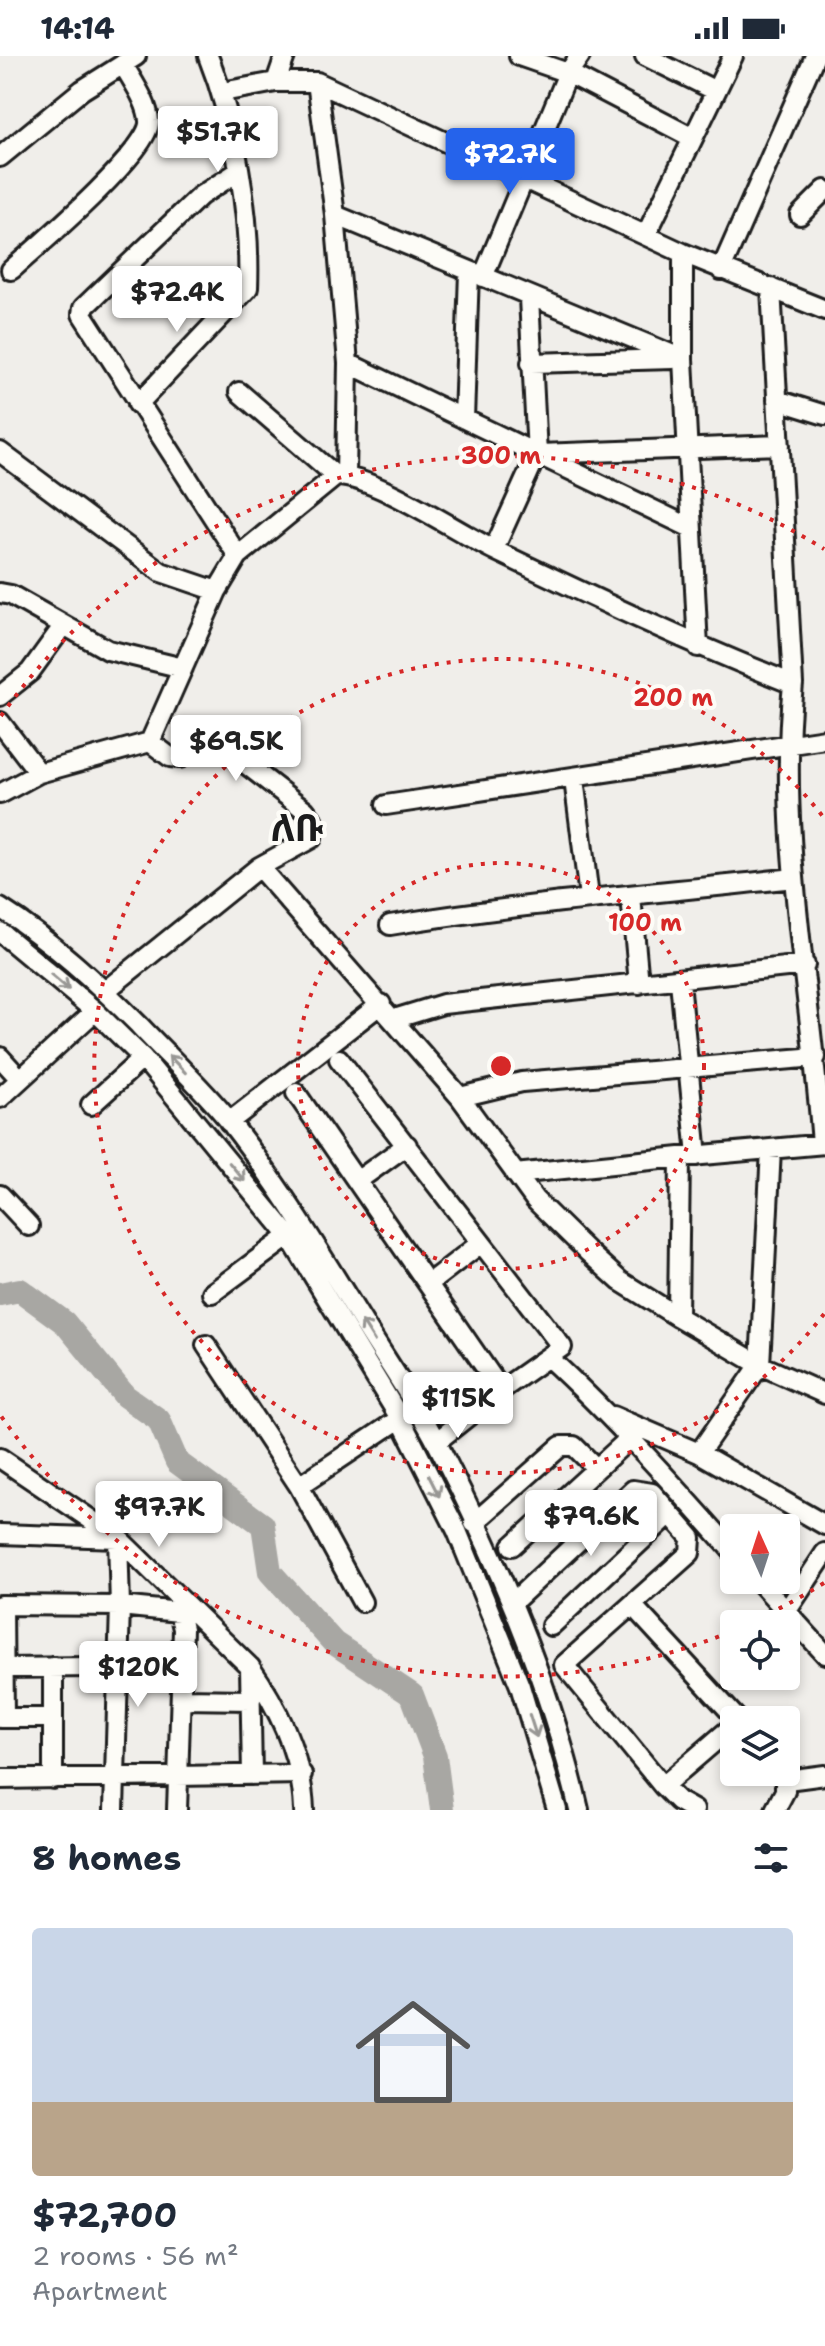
<!DOCTYPE html>
<html lang="en">
<head>
<meta charset="utf-8">
<style>
	body { margin:0; font-family:"Shantell Sans","Noto Sans Ethiopic",sans-serif; background:#f2f2f3; color:#1f2937; height:100vh; display:flex; flex-direction:column; font-size:30px; white-space:nowrap }
	* { box-sizing:border-box; margin:0 }
	p { font-size:26px; color:#747a83 }
	.icon { flex:none; width:44px; height:44px; fill:none; stroke:currentColor; stroke-width:2; stroke-linecap:round; stroke-linejoin:round }
	.map { position:relative; height:1754px; overflow:hidden }
	.panel { display:flex; flex-direction:column; background:#fff; flex:1 }
	.panel>* { flex:none }
	.needle { width:52px; rotate:357deg }
	.buttons { position:absolute; left:720px; top:1458px; display:grid; gap:16px }
	.buttons a { display:grid; place-items:center; width:80px; height:80px; border-radius:8px; background:#fff; box-shadow:0 4px 12px #0003; font-size:40px }
	.price { position:absolute; translate:-50% -68px; padding:0 18px; border-radius:8px; background:#fff; color:#222; font-size:26px; line-height:52px; filter:drop-shadow(0 2px 4px #0008) }
	.price::after { content:''; position:absolute; left:50%; top:48px; width:24px; height:18px; margin-left:-12px; background:inherit; clip-path:polygon(0 0,100% 0,50% 100%) }
	.price.on { background:#2563eb; color:#fff }
	ul { padding:0; list-style:none }
	li { display:grid; align-content:center; gap:16px; height:424px; padding:0 32px }
	li+li { border-top:2px solid #e0e1e3 }
	li span { display:grid; place-items:center; height:248px; border-radius:8px; color:#555 }
	li>.icon { margin-inline-start:auto }
	span .icon { width:144px; height:144px; fill:#fffc; stroke-width:1 }
	li b { font-size:34px }
	h2 { display:flex; justify-content:space-between; align-items:center; height:96px; padding:0 32px; font-size:34px }
	.status { display:flex; justify-content:space-between; align-items:center; height:56px; padding:0 40px; background:#fff; direction:ltr }
	.status svg { height:22px; fill:currentColor }
	.map>svg:first-child { display:block }
	.lines { fill:none; stroke-linecap:round; stroke-linejoin:round }
	.river { stroke:#a8a7a3; stroke-width:24 }
	.minor-casing { stroke:#1c1c1c; stroke-width:24 }
	.minor { stroke:#fdfcf7; stroke-width:18 }
	.oneway { stroke:#989794 }
	.ring { fill:none; stroke:#d62828; stroke-width:4; stroke-dasharray:4 8 }
	.labels { text-anchor:middle; dominant-baseline:central; stroke-width:8; stroke-linejoin:round; paint-order:stroke }
	.district-label { font-size:38px; font-weight:bold; fill:#1c1c1c; stroke:#fdfcf7 }
	.centre { fill:#d62828; stroke:#fdfcf7; stroke-width:4 }
	.ring-label { font-size:24px; text-anchor:middle; font-weight:bold; fill:#d62828; stroke:#fdfcf7; stroke-width:8; stroke-linejoin:round; paint-order:stroke }
</style>
</head>
<body>
<div class="status"><b>14:14</b><svg viewBox="0 0 49 12"><path d="M0 12V9h3v3zM5 12V6h3v6zM10 12V3h3v9zM15 12V0h3v12zM26 1h20v11H26zM47 4h2v5h-2z"/></svg></div>
<div class="map">
<svg width="825" height="1754" viewBox="0 0 825 1754">
	<rect width="100%" height="100%" fill="#f0eeea"/>
	<filter id="ink" filterUnits="userSpaceOnUse"><feTurbulence type="fractalNoise" baseFrequency=".0125" numOctaves="2"/><feDisplacementMap in="SourceGraphic" scale="16" xChannelSelector="R" yChannelSelector="G"/><feConvolveMatrix kernelMatrix="1 2 1 2 8 2 1 2 1" color-interpolation-filters="sRGB"/></filter>
	<g filter="url(#ink)">
		<g class="lines">
			<!-- river -->
			<path class="river" d="M 0,1238 L 20,1234 L 65,1267 L 125,1340 L 159,1364 L 177,1406 L 263,1469 L 270,1516 L 334,1587 L 412,1639 L 435,1700 L 442,1754"/>
			<defs>
				<path id="minor" d="M 519,0 L 568,17 L 693,82
					M 645,0 L 716,35
					M 276,26 L 285,0
					M 317,26 L 335,159 L 348,307 L 346,420
					M 222,36 L 276,26 L 317,26 L 683,197 L 825,254
					M 0,101 L 82,34 L 136,0
					M 335,159 L 683,303
					M 800,159 L 825,134
					M 646,179 L 733,0
					M 683,197 L 683,303 L 698,591
					M 11,214 C 36,192 152,93 149,65 C 148,46 132,25 123,8
					M 721,214 L 815,0
					M 483,221 L 568,17 L 580,0
					M 771,232 L 793,628 C 777,781 811,935 822,1088
					M 348,307 L 691,472
					M 531,307 L 673,303
					M 239,336 L 336,420
					M 777,344 L 825,359
					M 138,348 L 248,232 C 251,158 235,68 208,0
					M 464,363 L 469,216
					M 0,396 L 161,516 L 217,535
					M 539,398 L 780,389
					M 494,493 L 537,398 L 529,242
					M 238,500 L 82,258 L 83,252 L 200,140 L 239,115
					M 0,537 L 11,539 L 108,594 L 183,612
					M 0,640 L 30,616 L 64,569
					M 0,666 L 39,717
					M 150,686 L 170,701 L 180,702 C 192,692 204,684 220,688 L 305,754 L 312,763 L 312,782 L 259,811
					M 574,723 L 589,841
					M 0,738 L 39,717 L 150,686 L 217,535 L 238,500 L 336,420 C 375,420 457,476 496,495 C 594,542 691,588 793,628
					M 386,749 L 825,683
					M 631,840 L 639,928
					M 0,852 C 52,885 96,926 139,969 C 169,1001 203,1032 230,1066 C 279,1129 320,1196 361,1263 C 386,1304 415,1345 437,1387 C 497,1503 550,1626 579,1754
					M 390,869 C 524,847 659,837 794,822
					M 0,876 L 95,955 L 143,1002 L 289,1180 L 400,1362 L 457,1475 L 520,1630 L 557,1754
					M 680,925 L 697,1100
					M 105,935 L 259,811 L 460,1041 L 535,1144 L 588,1196 L 620,1225 L 678,1261 L 760,1309 L 825,1338
					M 394,963 L 443,948 L 805,909
					M 0,1001 L 20,1023
					M 339,1003 L 562,1291 L 548,1301 C 614,1362 674,1429 734,1497
					M 296,1037 L 501,1334 L 548,1301
					M 460,1041 L 522,1026 L 816,1001
					M 0,1042 L 95,955
					M 91,1049 L 143,1002
					M 229,1066 L 381,948
					M 771,1093 L 760,1309 L 699,1397 L 825,1469
					M 515,1118 L 680,1101
					M 357,1125 L 407,1089
					M 0,1139 L 29,1170
					M 429,1227 L 481,1187
					M 212,1237 L 289,1180
					M 678,1261 L 680,1101 L 825,1088
					M 206,1289 L 299,1430 L 362,1546
					M 613,1360 L 699,1397
					M 436,1386 L 501,1334
					M 0,1402 L 118,1482 L 250,1611 C 280,1654 302,1701 304,1754
					M 299,1430 L 410,1356
					M 474,1467 L 561,1390 L 574,1390 L 596,1412
					M 0,1478 L 118,1482 L 120,1550 L 114,1754
					M 512,1490 L 629,1383
					M 758,1524 L 825,1598
					M 512,1547 L 633,1434 L 652,1437 L 691,1482 L 690,1497 L 564,1609 L 663,1730 L 678,1745 L 694,1754
					M 0,1549 L 120,1550 L 179,1556 L 183,1573 L 177,1754
					M 3,1549 L 4,1662
					M 633,1550 L 738,1664
					M 786,1556 L 825,1497
					M 551,1570 L 670,1458
					M 53,1611 L 53,1723
					M 250,1611 L 252,1719
					M 3,1612 L 182,1610
					M 181,1643 L 251,1644
					M 0,1662 L 52,1662
					M 0,1723 L 302,1718
					M 787,1724 L 825,1719
					M 663,1730 L 734,1669
					M 775,1754 L 785,1735 L 785,1716"/>
			</defs>
			<!-- minor casing -->
			<use href="#minor" class="minor-casing"/>
			<!-- minor -->
			<use href="#minor" class="minor"/>
		</g>
		<!-- one-way arrows -->
		<defs><path id="oneway-shaft" d="M-6 0H5M1.5-3L5.5 0L1.5 3" fill="none" stroke-width="1.6" stroke-linecap="round" stroke-linejoin="round" transform="scale(2)"/></defs>
		<g class="oneway">
			<use href="#oneway-shaft" transform="translate(60 926) rotate(40)"/>
			<use href="#oneway-shaft" transform="translate(177 1008) rotate(-134)"/>
			<use href="#oneway-shaft" transform="translate(237 1116) rotate(50)"/>
			<use href="#oneway-shaft" transform="translate(368 1275) rotate(-122)"/>
			<use href="#oneway-shaft" transform="translate(434 1430) rotate(63)"/>
			<use href="#oneway-shaft" transform="translate(533 1670) rotate(72)"/>
		</g>
	</g>
	<!-- distance rings -->
	<g class="ring">
		<circle cx="501" cy="1010" r="203"/>
		<path d="M824 1258A407 407 0 1 1 824 762"/>
		<path d="M824 1527A610 610 0 0 1 749 1567M730 1576A610 610 0 0 1 1 1360M1 660A610 610 0 0 1 824 493"/>
	</g>
	<g class="labels">
		<!-- district labels -->
		<g class="district-label">
			<text x="297" y="771">ለቡ</text>
		</g>
	</g>
	<circle cx="501" cy="1010" r="12" class="centre"/>
	<g class="ring-label">
		<text x="501" y="408">300 m</text>
		<text x="673" y="650">200 m</text>
		<text x="645" y="875">100 m</text>
	</g>
</svg>
<div class="buttons">
<a><svg class="needle" viewBox="-14 -14 28 28"><path d="M0-13l5 13h-10z" fill="#e53935"/><path d="M0 13l5-13h-10z" fill="#747a83"/></svg></a>
<a><svg class="icon" aria-label="locate" viewBox="0 0 24 24"><circle cx="12" cy="12" r="6"/><path d="M12 2v4M12 18v4M2 12h4M18 12h4"/></svg></a>
<a><svg class="icon" aria-label="layers" viewBox="0 0 24 24"><path d="M12 4l9 5-9 5-9-5zM3 14l9 5 9-5"/></svg></a>
</div>
<b class="price" style="left:218px;top:118px">$51.7K</b>
<b class="price on" style="left:510px;top:140px">$72.7K</b>
<b class="price" style="left:177px;top:278px">$72.4K</b>
<b class="price" style="left:236px;top:727px">$69.5K</b>
<b class="price" style="left:458px;top:1384px">$115K</b>
<b class="price" style="left:159px;top:1493px">$97.7K</b>
<b class="price" style="left:591px;top:1502px">$79.6K</b>
<b class="price" style="left:138px;top:1653px">$120K</b>
</div>
<section class="panel">
<h2>8 homes<svg class="icon" aria-label="filters" viewBox="0 0 24 24"><path d="M4 7h16M4 17h16"/><circle cx="9" cy="7" r="2"/><circle cx="15" cy="17" r="2"/></svg></h2>
<ul>
<li><span style="background:linear-gradient(#c9d6e8 70%,#b9a48a 0)"><svg class="icon" aria-label="home" viewBox="0 0 24 24"><path d="M3 11l9-7 9 7M6 9v11h12V9"/></svg></span><div><b>$72,700</b><p>2 rooms · 56 m²</p><p>Apartment</p></div></li>
</ul>
</section>
</body>
</html>
